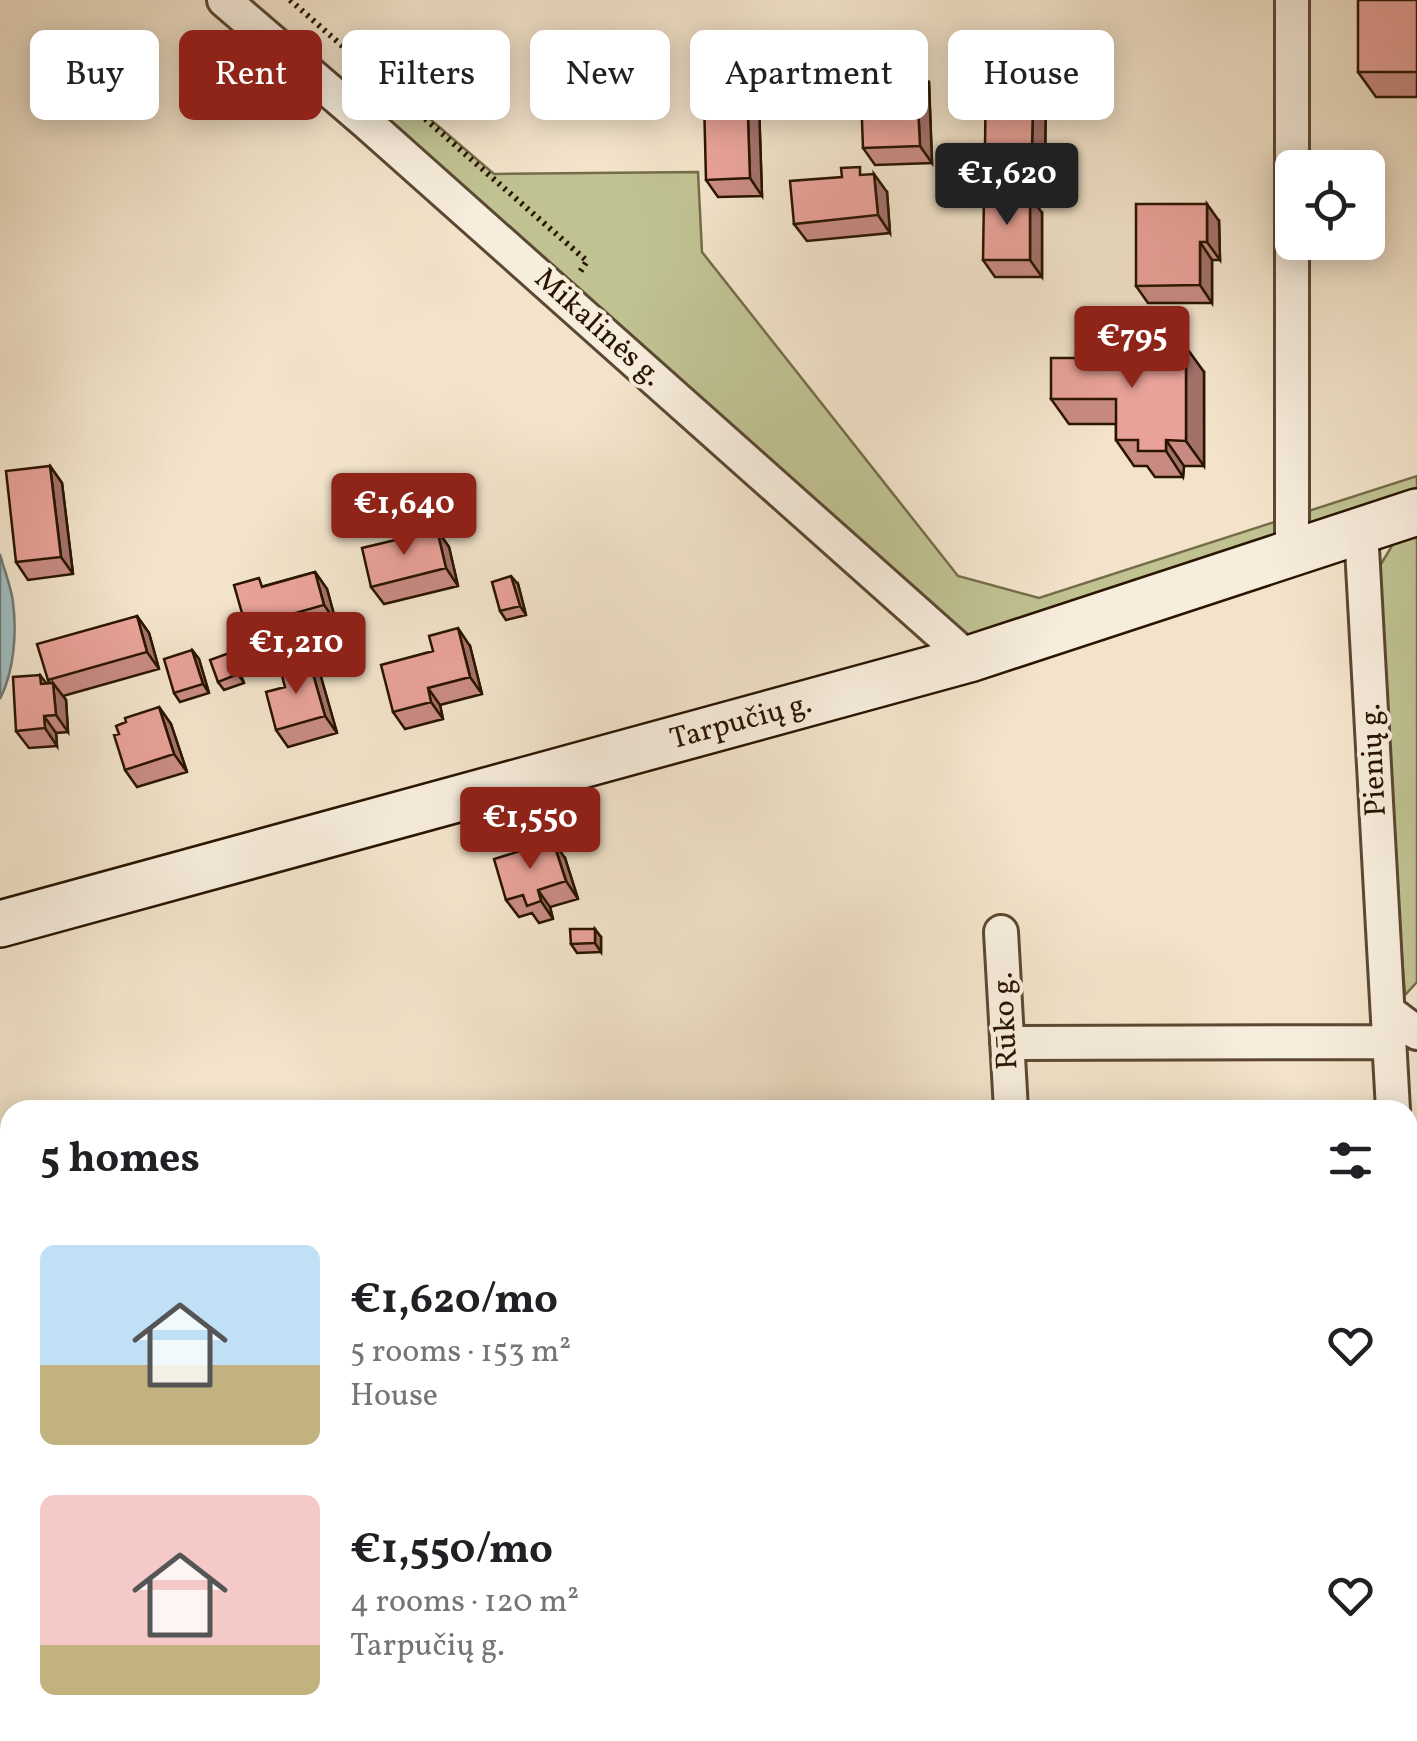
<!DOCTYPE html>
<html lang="en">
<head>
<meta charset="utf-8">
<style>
	body { margin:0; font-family:Vollkorn,serif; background:#f2f2f2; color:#202124; height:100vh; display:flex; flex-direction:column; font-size:38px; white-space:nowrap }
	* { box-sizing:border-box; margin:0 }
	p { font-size:32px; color:#757577 }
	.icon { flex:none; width:55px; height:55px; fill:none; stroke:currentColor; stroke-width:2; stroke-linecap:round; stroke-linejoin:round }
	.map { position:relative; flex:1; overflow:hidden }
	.drawer { position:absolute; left:0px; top:1100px; width:1418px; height:642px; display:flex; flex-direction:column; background:#fff; border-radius:30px 30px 0 0; box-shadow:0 5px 25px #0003 }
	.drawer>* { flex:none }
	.top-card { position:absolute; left:30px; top:30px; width:1358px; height:90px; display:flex; gap:20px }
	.controls { position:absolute; left:1275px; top:150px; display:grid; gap:20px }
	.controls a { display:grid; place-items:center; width:110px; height:110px; border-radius:15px; background:#fff; box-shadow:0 5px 25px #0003; font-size:50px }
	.price { position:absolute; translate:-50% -85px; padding:0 22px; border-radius:10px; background:#8f2418; color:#fff; font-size:32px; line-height:65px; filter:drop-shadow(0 2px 5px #0008) }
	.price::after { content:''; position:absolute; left:50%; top:60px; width:30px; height:22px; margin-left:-15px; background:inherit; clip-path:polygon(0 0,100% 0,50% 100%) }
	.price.active { background:#222; color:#fff }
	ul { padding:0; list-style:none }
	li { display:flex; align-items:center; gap:30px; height:250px; padding:0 40px }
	li span { display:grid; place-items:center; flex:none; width:280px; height:200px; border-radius:15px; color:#555 }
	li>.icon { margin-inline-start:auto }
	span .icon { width:120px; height:120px; fill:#fffc; stroke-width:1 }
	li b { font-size:42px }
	h2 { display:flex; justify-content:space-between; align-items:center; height:120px; padding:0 40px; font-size:42px }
	.pill { padding:0 35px; border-radius:15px; background:#fff; box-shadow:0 5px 25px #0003; font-size:35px; line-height:90px }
	.pill.active { background:#8f2418; color:#fff }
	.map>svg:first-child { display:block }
	.green { fill:#c0c292; stroke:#756c49; stroke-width:2.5 }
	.water { fill:#9fbcc0; stroke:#707973; stroke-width:2.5 }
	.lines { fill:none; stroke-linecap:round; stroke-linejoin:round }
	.street-casing { stroke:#5c4832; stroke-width:38 }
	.secondary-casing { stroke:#2a1500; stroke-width:50 }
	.path { stroke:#2a1500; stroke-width:6; stroke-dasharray:2.5 5; stroke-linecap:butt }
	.street { stroke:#f7eddd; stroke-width:32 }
	.secondary { stroke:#f7eddd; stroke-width:45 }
	.wall { fill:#c88b84; stroke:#2a1500; stroke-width:2.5 }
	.shaded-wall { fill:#a3716b; stroke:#2a1500; stroke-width:2.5 }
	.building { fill:#e9a299; stroke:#2a1500; stroke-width:2.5 }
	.labels { text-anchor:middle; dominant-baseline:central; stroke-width:8; stroke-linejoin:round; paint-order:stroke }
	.street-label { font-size:30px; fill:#2a1500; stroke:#f7eddd }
</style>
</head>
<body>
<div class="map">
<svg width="1417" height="1741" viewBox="0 0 1417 1741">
	<rect width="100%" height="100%" fill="#f2e3ca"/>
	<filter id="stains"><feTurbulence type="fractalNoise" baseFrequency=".002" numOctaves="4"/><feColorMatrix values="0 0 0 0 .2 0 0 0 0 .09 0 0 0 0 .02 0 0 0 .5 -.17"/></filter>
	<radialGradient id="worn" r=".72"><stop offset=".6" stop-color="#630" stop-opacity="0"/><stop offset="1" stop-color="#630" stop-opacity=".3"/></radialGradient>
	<!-- green -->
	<path class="green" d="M 395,89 L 494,174 L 698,172 L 702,252 L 958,576 L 1039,598 L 1417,476 L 1417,512 L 969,659 L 367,123 Z
		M 1417,536 L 1417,982 L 1405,995 L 1372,579 L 1393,544 Z"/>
	<!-- water -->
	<path class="water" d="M 0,554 C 4,570 11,586 13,602 C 17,634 14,671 0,699 Z"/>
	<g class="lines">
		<defs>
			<path id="street" d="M 224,0 L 367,123 L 969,659
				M 1292,0 L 1292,553
				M 1361,530 L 1393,1110
				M 1001,932 L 1011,1110
				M 1389,1012 L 1417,1033
				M 1007,1043 L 1390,1042
				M 1408,1396 L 1417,1587
				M 1045,1732 L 1046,1741"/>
			<path id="secondary" d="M 0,924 L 969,659 L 1417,512"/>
		</defs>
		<!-- street casing -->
		<use href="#street" class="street-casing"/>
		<!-- secondary casing -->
		<use href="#secondary" class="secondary-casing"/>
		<!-- path -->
		<path class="path" d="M 290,0 L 587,261 L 580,272"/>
		<!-- street -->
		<use href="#street" class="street"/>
		<!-- secondary -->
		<use href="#secondary" class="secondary"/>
	</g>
	<!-- wall -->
	<path class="wall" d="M 1417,0 L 1417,97 L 1376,97 L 1358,72 Z
		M 834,54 L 847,72 L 848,112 L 792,114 L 780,97 Z
		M 1034,65 L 1046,82 L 1045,166 L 997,165 L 985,148 Z
		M 758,75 L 762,196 L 718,197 L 706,180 Z
		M 929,83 L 932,163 L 875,165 L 863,148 Z
		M 887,192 L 890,233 L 807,241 L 794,224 Z
		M 1042,213 L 1042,277 L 995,277 L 983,260 Z
		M 1219,221 L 1220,260 L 1212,260 L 1212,303 L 1148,303 L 1136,286 Z
		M 1204,372 L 1204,466 L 1184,466 L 1183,477 L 1155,477 L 1147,466 L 1134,466 L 1116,440 L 1116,424 L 1069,424 L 1051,399 Z
		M 50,466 L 62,483 L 73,574 L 28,580 L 16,562 Z
		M 437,530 L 449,547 L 458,586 L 384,604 L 371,587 Z
		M 315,572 L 327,589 L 336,622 L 258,644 L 246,627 L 264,586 Z
		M 518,584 L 526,615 L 506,620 L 500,611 Z
		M 137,616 L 149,633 L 159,669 L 63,696 L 66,700 L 68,732 L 56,733 L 57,746 L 29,748 L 16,731 L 40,675 L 46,683 L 50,683 L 48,680 Z
		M 470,646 L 482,694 L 440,705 L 443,719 L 405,729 L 393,712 Z
		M 192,650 L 199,659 L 209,693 L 180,702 L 174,693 Z
		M 235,662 L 244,683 L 224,690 L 218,682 Z
		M 321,677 L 337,733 L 288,747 L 276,730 L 285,687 Z
		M 159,707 L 171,724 L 187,772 L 137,787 L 125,770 L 126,722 Z
		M 565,858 L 578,899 L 550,907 L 553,919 L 539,923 L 532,913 L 519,917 L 506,900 Z
		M 601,937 L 601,952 L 577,953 L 571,944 Z"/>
	<!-- shaded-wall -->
	<path class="shaded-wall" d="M 834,54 L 847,72 L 848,112 L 836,94 Z
		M 746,58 L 758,75 L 762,196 L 750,178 Z
		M 916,65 L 929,83 L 932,163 L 920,146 Z
		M 1034,65 L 1046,82 L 1045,166 L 1032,148 Z
		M 874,174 L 887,192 L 890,233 L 878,215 Z
		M 1030,195 L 1042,213 L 1042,277 L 1030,260 Z
		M 1207,204 L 1219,221 L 1220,260 L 1207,242 Z
		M 1200,242 L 1212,260 L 1212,303 L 1200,285 Z
		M 1186,347 L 1204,372 L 1204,466 L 1186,441 Z
		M 1166,440 L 1184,466 L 1183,477 L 1166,451 Z
		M 50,466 L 62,483 L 73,574 L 61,557 Z
		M 437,530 L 449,547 L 458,586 L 446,568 Z
		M 315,572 L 327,589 L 336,622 L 324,605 Z
		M 511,576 L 518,584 L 526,615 L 520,606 Z
		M 137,616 L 149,633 L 159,669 L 147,652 Z
		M 458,628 L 470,646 L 482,694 L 470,677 Z
		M 192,650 L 199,659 L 209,693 L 203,684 Z
		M 229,653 L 235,662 L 244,683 L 238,674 Z
		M 309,660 L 321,677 L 337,733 L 325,716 Z
		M 53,683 L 66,700 L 68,732 L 56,715 Z
		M 428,688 L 440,705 L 443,719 L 431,702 Z
		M 159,707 L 171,724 L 187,772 L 174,754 Z
		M 44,716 L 56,733 L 57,746 L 45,728 Z
		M 553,841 L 565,858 L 578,899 L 566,881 Z
		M 538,890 L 550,907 L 553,919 L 541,901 Z
		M 595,929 L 601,937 L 601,952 L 595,943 Z"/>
	<!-- building -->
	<path class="building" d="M 1358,0 L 1417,0 L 1417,72 L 1358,72 Z
		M 834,54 L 836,94 L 780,97 L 778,57 Z
		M 746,58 L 750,178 L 706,180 L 703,59 Z
		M 986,64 L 1034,65 L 1032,148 L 985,148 Z
		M 916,65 L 920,146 L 863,148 L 860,67 Z
		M 860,167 L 860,175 L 874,174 L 878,215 L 794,224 L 790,181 L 842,177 L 841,168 Z
		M 984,195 L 1030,195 L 1030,260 L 983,260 Z
		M 1136,204 L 1207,204 L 1207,242 L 1200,242 L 1200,285 L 1136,286 Z
		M 1125,347 L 1186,347 L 1186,441 L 1166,440 L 1166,451 L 1138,451 L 1138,440 L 1116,440 L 1116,399 L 1051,399 L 1051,358 L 1125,358 Z
		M 50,466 L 61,557 L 16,562 L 6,471 Z
		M 437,530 L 446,568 L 371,587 L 362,548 Z
		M 315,572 L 324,605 L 246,627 L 234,585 L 259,578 L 262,587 Z
		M 511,576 L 520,606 L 500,611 L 492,582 Z
		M 137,616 L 147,652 L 48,680 L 37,644 Z
		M 458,628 L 470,677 L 428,688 L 431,702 L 393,712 L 381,665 L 433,651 L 429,636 Z
		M 192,650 L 203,684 L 174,693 L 164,659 Z
		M 229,653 L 238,674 L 218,682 L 210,660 Z
		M 309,660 L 325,716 L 276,730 L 266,692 L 285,687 L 280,668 Z
		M 40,675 L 41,684 L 53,683 L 56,715 L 44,716 L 45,728 L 16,731 L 13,677 Z
		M 159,707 L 174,754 L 125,770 L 114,735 L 119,734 L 116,726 L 126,722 L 125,718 Z
		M 553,841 L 566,881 L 538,890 L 541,901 L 527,906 L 523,895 L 506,900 L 494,859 Z
		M 570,929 L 595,929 L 595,943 L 571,944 Z"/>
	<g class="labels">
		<!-- street labels -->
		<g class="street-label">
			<text transform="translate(598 328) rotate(42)">Mikalinės g.</text>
			<text transform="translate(741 722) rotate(-15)">Tarpučių g.</text>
			<text transform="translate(1374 760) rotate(-93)">Pienių g.</text>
			<text transform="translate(1006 1021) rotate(-93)">Rūko g.</text>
		</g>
	</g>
	<rect width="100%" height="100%" filter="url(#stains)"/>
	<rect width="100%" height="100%" fill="url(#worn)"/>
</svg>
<div class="controls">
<a><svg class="icon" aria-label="locate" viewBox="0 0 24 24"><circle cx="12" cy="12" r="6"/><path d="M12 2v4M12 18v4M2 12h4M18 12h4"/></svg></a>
</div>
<b class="price active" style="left:1007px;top:228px">€1,620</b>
<b class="price" style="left:1132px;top:391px">€795</b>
<b class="price" style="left:404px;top:558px">€1,640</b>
<b class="price" style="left:296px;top:697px">€1,210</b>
<b class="price" style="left:530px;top:872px">€1,550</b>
<div class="top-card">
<a class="pill">Buy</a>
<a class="pill active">Rent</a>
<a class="pill">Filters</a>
<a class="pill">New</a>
<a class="pill">Apartment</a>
<a class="pill">House</a>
</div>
<section class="drawer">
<h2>5 homes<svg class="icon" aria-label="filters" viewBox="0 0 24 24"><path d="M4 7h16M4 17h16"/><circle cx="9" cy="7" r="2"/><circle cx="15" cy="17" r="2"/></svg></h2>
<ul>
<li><span style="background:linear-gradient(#bfe0f5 60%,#c2b280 0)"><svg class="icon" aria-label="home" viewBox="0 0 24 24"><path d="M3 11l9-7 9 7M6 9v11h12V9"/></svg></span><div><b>€1,620/mo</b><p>5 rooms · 153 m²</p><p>House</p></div><svg class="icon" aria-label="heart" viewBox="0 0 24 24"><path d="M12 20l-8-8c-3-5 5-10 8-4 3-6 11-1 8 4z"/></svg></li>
<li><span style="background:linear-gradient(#f6c9c9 75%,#c2b280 0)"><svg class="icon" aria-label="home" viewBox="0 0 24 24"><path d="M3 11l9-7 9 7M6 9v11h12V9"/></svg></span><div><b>€1,550/mo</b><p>4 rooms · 120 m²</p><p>Tarpučių g.</p></div><svg class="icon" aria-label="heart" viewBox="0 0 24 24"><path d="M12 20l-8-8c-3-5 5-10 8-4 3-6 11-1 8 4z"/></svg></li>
</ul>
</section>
</div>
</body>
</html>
